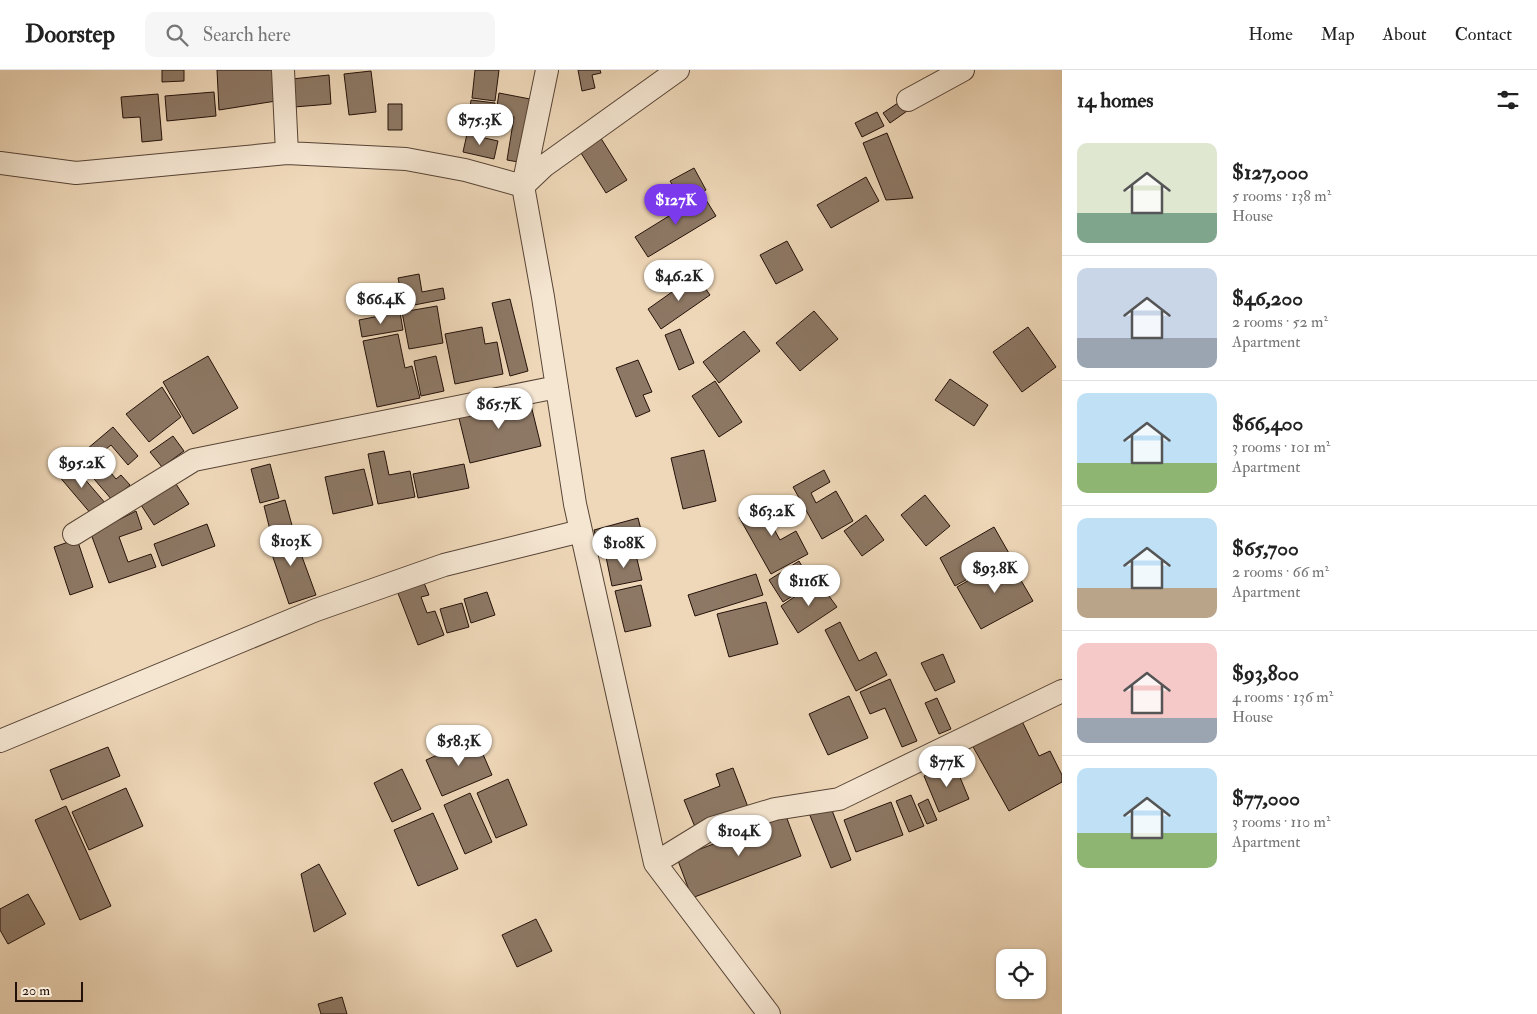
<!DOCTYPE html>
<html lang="en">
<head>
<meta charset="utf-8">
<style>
	body { margin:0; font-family:"IM FELL Double Pica",serif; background:#f6f6f6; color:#222; height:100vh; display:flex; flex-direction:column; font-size:19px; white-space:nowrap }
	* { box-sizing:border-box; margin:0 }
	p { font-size:16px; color:#767676 }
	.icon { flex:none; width:28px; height:28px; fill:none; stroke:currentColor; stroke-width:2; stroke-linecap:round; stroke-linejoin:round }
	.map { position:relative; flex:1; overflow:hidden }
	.drawer { display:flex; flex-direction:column; background:#fff; width:475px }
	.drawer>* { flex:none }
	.controls { position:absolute; left:996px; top:879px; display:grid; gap:10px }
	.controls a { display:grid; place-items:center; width:50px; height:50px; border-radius:10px; background:#fff; box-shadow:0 1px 4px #0004; font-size:25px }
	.scale { position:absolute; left:15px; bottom:12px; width:68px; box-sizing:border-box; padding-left:5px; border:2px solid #231109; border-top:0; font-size:14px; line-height:18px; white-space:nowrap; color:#231109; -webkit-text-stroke:4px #f5e6d2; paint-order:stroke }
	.price { position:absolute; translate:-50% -42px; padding:0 11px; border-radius:18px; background:#fff; color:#222; font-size:16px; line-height:32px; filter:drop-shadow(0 1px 2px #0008) }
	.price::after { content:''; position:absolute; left:50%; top:30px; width:15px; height:11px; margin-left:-8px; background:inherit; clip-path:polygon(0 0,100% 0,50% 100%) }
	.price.active { background:#7c3aed; color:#fff }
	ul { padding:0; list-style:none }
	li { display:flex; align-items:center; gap:15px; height:125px; padding:0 15px }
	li+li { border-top:1px solid #e0e0e0 }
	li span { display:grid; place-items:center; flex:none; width:140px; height:100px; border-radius:10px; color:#555 }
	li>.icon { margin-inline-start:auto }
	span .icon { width:60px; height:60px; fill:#fffc; stroke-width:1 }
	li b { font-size:21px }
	h2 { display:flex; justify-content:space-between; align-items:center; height:60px; padding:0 15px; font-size:21px }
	header { display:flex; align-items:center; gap:30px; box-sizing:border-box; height:70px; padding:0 25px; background:#fff; border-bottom:1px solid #e0e0e0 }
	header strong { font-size:24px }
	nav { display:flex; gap:28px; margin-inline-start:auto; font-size:18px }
	.search { width:350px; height:45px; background:#f6f6f6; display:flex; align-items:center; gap:12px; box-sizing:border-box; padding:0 18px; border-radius:10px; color:#767676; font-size:19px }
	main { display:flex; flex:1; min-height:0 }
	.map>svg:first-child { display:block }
	.building { fill:#8d7865; stroke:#231109 }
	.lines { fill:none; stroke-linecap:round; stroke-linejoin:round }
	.street-casing { stroke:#564335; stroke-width:24 }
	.street { stroke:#f5e6d2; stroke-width:22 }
</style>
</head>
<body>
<header>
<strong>Doorstep</strong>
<div class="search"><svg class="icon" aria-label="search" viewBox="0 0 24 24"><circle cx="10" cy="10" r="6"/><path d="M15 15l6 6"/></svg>Search here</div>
<nav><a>Home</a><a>Map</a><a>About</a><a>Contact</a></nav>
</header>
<main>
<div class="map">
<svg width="1062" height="944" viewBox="0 0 1062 944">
	<rect width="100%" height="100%" fill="#efd8b9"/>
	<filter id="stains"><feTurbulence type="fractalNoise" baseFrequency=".004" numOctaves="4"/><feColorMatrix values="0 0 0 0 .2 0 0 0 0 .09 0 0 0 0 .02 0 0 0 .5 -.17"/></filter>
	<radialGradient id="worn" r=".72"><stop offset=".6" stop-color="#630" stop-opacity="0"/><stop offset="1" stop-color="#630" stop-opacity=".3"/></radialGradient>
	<!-- building -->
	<path class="building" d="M 162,0 L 184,0 L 184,11 L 162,12 Z
		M 217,0 L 273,0 L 276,31 L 219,40 Z
		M 475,0 L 499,0 L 495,31 L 472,28 Z
		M 578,0 L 600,0 L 601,3 L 592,5 L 595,18 L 582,21 Z
		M 371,1 L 376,42 L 349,45 L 344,4 Z
		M 329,5 L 331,34 L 294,37 L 292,9 Z
		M 214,22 L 216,46 L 167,51 L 165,26 Z
		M 499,23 L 535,30 L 524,93 L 507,90 L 514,47 L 496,43 Z
		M 158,24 L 162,70 L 142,72 L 140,47 L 123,48 L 121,27 Z
		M 904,29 L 910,39 L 890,53 L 883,43 Z
		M 471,30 L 495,33 L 490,65 L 467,62 Z
		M 388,34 L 402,34 L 402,60 L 388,60 Z
		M 877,42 L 884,56 L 862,67 L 855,53 Z
		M 597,62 L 627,110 L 606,123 L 576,75 Z
		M 887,63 L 913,128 L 886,130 L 863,73 Z
		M 467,64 L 498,71 L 494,89 L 463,82 Z
		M 694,98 L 706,120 L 684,133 L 670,111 Z
		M 866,107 L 879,131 L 831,158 L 817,135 Z
		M 703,125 L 716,146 L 648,187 L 635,167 Z
		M 787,171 L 803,200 L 776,214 L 760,185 Z
		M 419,204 L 422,222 L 443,218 L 445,229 L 404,237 L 398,208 Z
		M 696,205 L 710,225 L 661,259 L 648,239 Z
		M 510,229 L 528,301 L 510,306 L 492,233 Z
		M 437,236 L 443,273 L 409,279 L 402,242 Z
		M 814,241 L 838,269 L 800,301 L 776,273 Z
		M 400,242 L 403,260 L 362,267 L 359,250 Z
		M 482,257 L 485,274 L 497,272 L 503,304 L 455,314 L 445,264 Z
		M 1028,257 L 1056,297 L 1022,322 L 993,282 Z
		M 680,259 L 694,293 L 679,300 L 665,265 Z
		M 744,261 L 760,281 L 719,313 L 703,292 Z
		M 398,264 L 405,298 L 412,296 L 420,328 L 377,337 L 363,271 Z
		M 208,286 L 238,338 L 193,364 L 163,312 Z
		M 436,286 L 444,321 L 421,326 L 414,291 Z
		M 638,290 L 652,322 L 643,325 L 650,341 L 636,347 L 616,298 Z
		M 950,309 L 988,335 L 974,356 L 935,330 Z
		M 715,311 L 742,352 L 719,367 L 692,326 Z
		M 162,317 L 181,347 L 149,372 L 126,344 Z
		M 529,327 L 541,376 L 470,393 L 458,344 Z
		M 113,357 L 138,386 L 128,395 L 111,375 L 95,388 L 87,379 Z
		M 173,366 L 184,381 L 162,397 L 150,382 Z
		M 704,380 L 716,431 L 683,439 L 671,388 Z
		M 384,381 L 389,405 L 410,401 L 415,427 L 378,434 L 368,384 Z
		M 102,392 L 116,409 L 121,405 L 130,415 L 112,430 L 89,403 Z
		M 71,393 L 106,434 L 92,445 L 58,405 Z
		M 270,394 L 279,428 L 260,433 L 251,399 Z
		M 464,394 L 469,418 L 418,428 L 413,404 Z
		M 364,399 L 373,435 L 333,444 L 325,407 Z
		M 824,400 L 830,412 L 811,423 L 816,433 L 836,421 L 853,451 L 822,469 L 793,417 Z
		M 176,414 L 189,434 L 154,455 L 141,435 Z
		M 925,425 L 950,456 L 926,476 L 901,445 Z
		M 776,426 L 785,441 L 769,450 L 780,470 L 796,461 L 808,484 L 771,504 L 739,447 Z
		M 285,430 L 293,459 L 271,464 L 264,436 Z
		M 136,441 L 142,459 L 119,467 L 128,492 L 151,484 L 156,497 L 109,513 L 91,464 Z
		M 866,445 L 884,470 L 862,486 L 844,461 Z
		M 638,448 L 645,475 L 601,487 L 594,460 Z
		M 207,454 L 215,476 L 162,496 L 154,474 Z
		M 994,457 L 1010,485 L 955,516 L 940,488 Z
		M 293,462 L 316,525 L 289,534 L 266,467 Z
		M 77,469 L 93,517 L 70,525 L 54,477 Z
		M 635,481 L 642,510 L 612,516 L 606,487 Z
		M 1008,488 L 1033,531 L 981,559 L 957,517 Z
		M 799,491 L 812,514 L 783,532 L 769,510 Z
		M 756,504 L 763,525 L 695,546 L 688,525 Z
		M 422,508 L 429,525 L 421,527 L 427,543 L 435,541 L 444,565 L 418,575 L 396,518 Z
		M 818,511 L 837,537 L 798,563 L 781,536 Z
		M 641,515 L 651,556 L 625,562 L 615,521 Z
		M 487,522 L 495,545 L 471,553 L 464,529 Z
		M 766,532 L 778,574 L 729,587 L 717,544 Z
		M 462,533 L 469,557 L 447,563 L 440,539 Z
		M 840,552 L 859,591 L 876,582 L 887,605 L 856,621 L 825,560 Z
		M 943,584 L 955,612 L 935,621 L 921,593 Z
		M 890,609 L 917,671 L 902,677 L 885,638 L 870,644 L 860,622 Z
		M 849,626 L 868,668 L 828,685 L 809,644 Z
		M 937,628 L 951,659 L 939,664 L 925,633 Z
		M 1020,647 L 1039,686 L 1050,681 L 1062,705 L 1062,712 L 1009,741 L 972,675 Z
		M 476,668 L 492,705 L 442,726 L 426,690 Z
		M 108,677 L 120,706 L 62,730 L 50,700 Z
		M 954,693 L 969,729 L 939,742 L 924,706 Z
		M 733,698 L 748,737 L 695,757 L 684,730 L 720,716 L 716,704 Z
		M 402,699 L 421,739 L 392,752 L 374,713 Z
		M 508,709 L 527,755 L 496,768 L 477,723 Z
		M 126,718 L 143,756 L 89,780 L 72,742 Z
		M 470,723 L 492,772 L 465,784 L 444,735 Z
		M 911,725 L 924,756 L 909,762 L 896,731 Z
		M 928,729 L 937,750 L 927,754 L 918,734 Z
		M 891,732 L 903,765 L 856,782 L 844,750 Z
		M 830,735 L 851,790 L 831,798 L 809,743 Z
		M 66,736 L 111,836 L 80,850 L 35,750 Z
		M 433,743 L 458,799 L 418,816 L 394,760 Z
		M 786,746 L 801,786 L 692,828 L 677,788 Z
		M 319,794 L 346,844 L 314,862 L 301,804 Z
		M 28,824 L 45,854 L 8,874 L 0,860 L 0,839 Z
		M 536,849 L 552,881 L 517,897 L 502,865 Z
		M 342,927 L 347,944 L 321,944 L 318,934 Z"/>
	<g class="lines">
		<defs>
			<path id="street" d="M 283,0 L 287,83
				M 547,0 L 523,116 L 543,227 L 575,434 L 655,793 L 769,944
				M 908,30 L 963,0
				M 0,93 L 76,103 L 287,83 L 406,89 L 465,100 L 523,116
				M 523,116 L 544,96 L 678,0
				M 74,464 L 194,390 L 557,317
				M 0,671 L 316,540 L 444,495 L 581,461
				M 655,793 L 712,758 L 775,739 L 839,729 L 1062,621"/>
		</defs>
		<!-- street casing -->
		<use href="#street" class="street-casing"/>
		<!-- street -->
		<use href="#street" class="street"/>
	</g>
	<rect width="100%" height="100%" filter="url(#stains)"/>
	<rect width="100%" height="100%" fill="url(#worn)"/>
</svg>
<div class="controls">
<a><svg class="icon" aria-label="locate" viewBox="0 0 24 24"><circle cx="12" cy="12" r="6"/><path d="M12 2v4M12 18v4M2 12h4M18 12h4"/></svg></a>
</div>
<div class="scale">20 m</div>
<b class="price" style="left:480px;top:76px">$75.3K</b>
<b class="price active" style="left:676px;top:156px">$127K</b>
<b class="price" style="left:679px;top:232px">$46.2K</b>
<b class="price" style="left:381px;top:255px">$66.4K</b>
<b class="price" style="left:499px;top:360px">$65.7K</b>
<b class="price" style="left:82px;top:419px">$95.2K</b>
<b class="price" style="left:772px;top:467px">$63.2K</b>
<b class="price" style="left:291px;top:497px">$103K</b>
<b class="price" style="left:624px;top:499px">$108K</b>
<b class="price" style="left:995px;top:524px">$93.8K</b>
<b class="price" style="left:809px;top:537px">$116K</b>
<b class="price" style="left:459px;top:697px">$58.3K</b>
<b class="price" style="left:947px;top:718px">$77K</b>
<b class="price" style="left:739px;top:787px">$104K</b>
</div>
<section class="drawer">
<h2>14 homes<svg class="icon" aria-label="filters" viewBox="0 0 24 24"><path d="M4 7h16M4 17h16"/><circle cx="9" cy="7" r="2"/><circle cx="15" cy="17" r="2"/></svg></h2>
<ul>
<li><span style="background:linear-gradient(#dfe7d0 70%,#7fa58c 0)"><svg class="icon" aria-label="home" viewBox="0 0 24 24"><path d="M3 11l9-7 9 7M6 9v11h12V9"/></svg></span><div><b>$127,000</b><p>5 rooms · 138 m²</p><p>House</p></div></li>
<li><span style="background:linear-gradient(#c9d6e8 70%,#9aa5b1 0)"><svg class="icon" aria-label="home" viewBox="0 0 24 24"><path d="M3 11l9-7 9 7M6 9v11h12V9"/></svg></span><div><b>$46,200</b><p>2 rooms · 52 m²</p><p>Apartment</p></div></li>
<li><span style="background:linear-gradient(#bfe0f5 70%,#8fb573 0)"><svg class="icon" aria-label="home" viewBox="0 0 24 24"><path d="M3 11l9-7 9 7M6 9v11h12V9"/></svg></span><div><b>$66,400</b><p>3 rooms · 101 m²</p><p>Apartment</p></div></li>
<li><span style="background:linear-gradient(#bfe0f5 70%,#b9a48a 0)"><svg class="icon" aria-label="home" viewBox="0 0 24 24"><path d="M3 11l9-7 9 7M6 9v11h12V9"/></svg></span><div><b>$65,700</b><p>2 rooms · 66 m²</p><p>Apartment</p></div></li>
<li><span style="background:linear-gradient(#f6c9c9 75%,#9aa5b1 0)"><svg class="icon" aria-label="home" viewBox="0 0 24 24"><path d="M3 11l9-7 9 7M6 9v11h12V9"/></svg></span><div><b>$93,800</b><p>4 rooms · 136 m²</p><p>House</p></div></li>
<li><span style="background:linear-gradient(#bfe0f5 65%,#8fb573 0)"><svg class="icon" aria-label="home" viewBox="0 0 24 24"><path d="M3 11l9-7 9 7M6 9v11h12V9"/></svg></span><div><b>$77,000</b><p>3 rooms · 110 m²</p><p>Apartment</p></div></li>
</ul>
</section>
</main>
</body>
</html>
